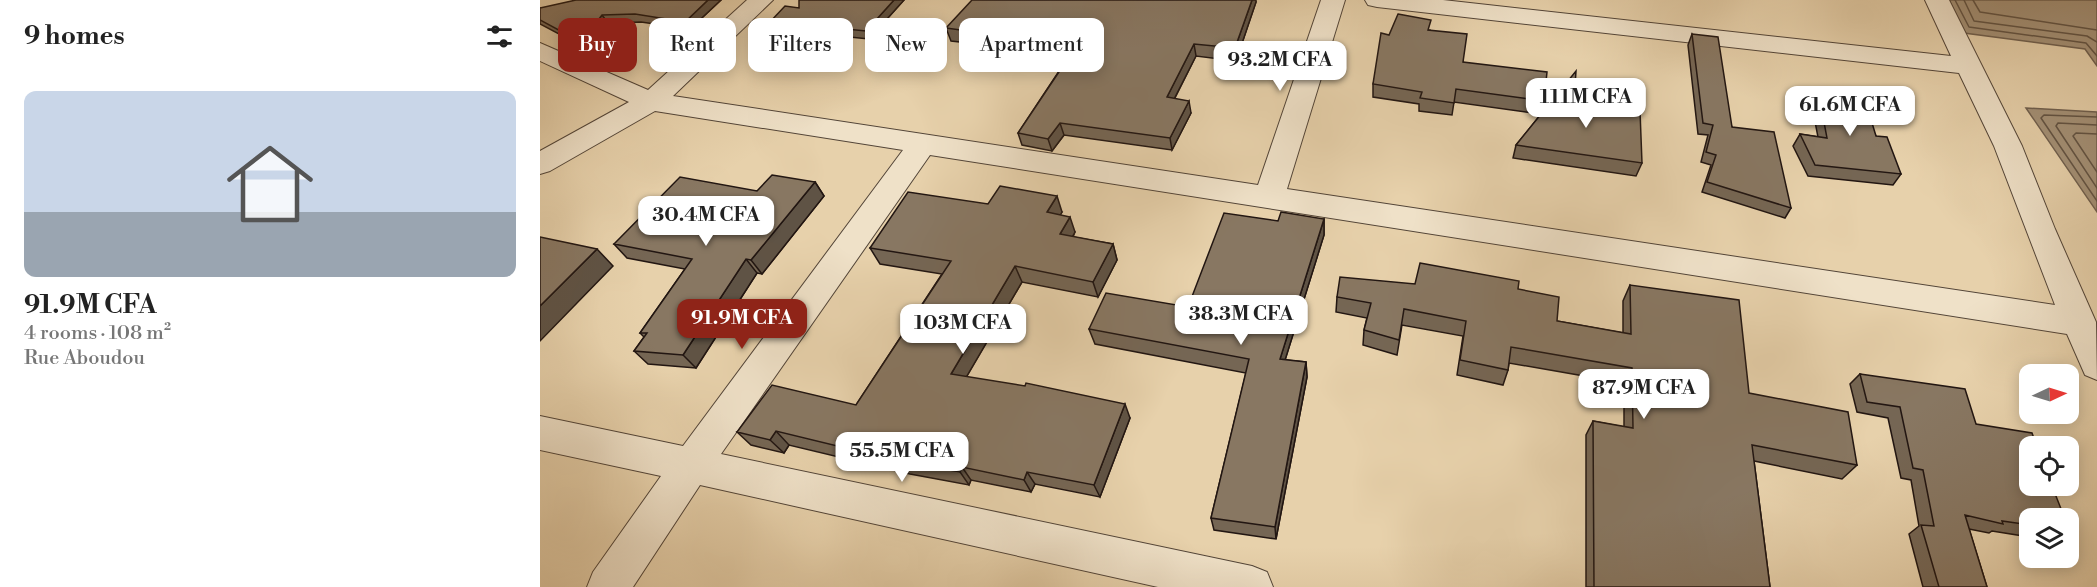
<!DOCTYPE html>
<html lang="en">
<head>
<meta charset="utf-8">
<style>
	body { margin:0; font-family:"Libre Bodoni",serif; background:#f2f2f2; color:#222; height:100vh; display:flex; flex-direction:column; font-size:22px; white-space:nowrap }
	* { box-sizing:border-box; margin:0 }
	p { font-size:20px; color:#767676 }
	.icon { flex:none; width:33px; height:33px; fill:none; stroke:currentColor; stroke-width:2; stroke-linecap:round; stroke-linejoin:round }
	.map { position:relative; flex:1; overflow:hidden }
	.drawer { display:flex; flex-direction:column; background:#fff; width:540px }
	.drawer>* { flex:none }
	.top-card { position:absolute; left:18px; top:18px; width:570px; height:54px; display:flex; gap:12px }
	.needle { width:39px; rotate:86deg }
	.tools { position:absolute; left:1479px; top:364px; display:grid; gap:12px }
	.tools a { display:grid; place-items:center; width:60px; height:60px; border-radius:12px; background:#fff; box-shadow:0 3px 15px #0003; font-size:30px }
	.price { position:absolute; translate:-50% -51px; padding:0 14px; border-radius:12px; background:#fff; color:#222; font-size:20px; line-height:39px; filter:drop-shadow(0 2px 3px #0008) }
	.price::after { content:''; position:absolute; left:50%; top:36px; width:18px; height:14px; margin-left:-9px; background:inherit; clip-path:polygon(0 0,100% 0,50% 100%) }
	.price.active { background:#8f2418; color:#fff }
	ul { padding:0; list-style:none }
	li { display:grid; align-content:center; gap:12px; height:318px; padding:0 24px }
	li+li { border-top:2px solid #e0e0e0 }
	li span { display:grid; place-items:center; height:186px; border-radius:12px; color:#555 }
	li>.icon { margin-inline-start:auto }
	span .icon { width:108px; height:108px; fill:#fffc; stroke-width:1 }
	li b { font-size:26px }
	h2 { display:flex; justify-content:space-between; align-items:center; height:72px; padding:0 24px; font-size:26px }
	.tag { padding:0 21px; border-radius:12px; background:#fff; box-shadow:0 3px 15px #0003; font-size:21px; line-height:54px }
	.tag.active { background:#8f2418; color:#fff }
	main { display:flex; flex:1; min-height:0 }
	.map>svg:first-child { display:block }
	.water { fill:#a49177; stroke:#70604f; stroke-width:1.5 }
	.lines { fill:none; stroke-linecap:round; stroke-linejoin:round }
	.shore { stroke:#635444; stroke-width:1.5 }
	.minor-casing { stroke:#534538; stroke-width:2 }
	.minor { fill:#efe1c8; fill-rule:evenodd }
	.wall { fill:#756654; stroke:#221612; stroke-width:1.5 }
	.shaded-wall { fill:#5f5345; stroke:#221612; stroke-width:1.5 }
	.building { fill:#887762; stroke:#221612; stroke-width:1.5 }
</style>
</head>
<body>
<main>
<section class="drawer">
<h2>9 homes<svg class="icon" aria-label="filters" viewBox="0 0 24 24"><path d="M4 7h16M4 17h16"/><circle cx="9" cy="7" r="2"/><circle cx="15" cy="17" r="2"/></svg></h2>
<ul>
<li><span style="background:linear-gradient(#c9d6e8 65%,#9aa5b1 0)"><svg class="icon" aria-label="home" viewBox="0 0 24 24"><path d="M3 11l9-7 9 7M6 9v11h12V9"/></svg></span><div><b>91.9M CFA</b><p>4 rooms · 108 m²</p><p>Rue Aboudou</p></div></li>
</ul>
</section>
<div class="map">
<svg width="1557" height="587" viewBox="0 0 1557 587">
	<rect width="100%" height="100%" fill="#e7d1ab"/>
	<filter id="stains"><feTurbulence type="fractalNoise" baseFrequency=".00333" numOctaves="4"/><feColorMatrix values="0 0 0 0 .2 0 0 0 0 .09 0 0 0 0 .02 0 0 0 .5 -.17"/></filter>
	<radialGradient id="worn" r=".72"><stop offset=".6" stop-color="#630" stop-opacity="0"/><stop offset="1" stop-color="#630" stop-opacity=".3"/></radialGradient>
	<!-- water -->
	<path class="water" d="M 1409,0 L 1557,0 L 1557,66 L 1545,49 L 1424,33 Z
		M 1486,108 L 1557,112 L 1557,212 Z"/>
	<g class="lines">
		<!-- shore -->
		<path class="shore" d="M 1415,0 L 1429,27 L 1546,43 L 1557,56
			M 1424,0 L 1434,21 L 1547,36 L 1557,42
			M 1433,0 L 1440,12 L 1557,30
			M 1557,117 L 1504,115 L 1501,118 L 1557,201
			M 1557,125 L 1518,123 L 1516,126 L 1557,188
			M 1557,134 L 1536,133 L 1533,136 L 1557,172"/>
		<defs>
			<path id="minor" d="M 207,0 L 233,0 L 133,96 L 718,185 L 781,0 L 805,0 L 747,189 L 1515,305 L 1454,146 L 1419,73 L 837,7 L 828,5 L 825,0 L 903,0 L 1411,56 L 1385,0 L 1409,0 L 1482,146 L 1515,229 L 1556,322 L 1557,380 L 1545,375 L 1527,334 L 390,155 L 181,454 L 712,566 L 727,572 L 733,587 L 618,587 L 160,485 L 93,587 L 47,587 L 53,572 L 121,476 L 0,450 L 0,416 L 143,446 L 363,150 L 115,111 L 10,171 L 0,174 L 0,151 L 89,102 L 0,61 L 0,43 L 108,90 Z"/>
		</defs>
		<!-- minor casing -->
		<use href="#minor" class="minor-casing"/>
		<!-- minor -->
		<use href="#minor" class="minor"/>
	</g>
	<!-- wall -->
	<path class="wall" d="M 181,0 L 150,29 L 101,22 L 68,23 L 45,52 L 40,45 L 0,24 L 0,8 Z
		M 364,0 L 329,39 L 290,35 L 288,38 L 270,37 L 266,43 L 260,42 L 255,49 L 218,47 L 213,40 L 259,8 Z
		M 716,2 L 696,61 L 656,56 L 635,98 L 651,113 L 632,150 L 524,135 L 512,151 L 482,145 L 478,133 L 531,53 L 449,42 L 447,45 L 411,41 L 406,28 Z
		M 890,30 L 923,62 L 1004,101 L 1001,114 L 1034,102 L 1102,163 L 1096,176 L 973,158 L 976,145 L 1001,114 L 914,102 L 912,115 L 879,111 L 879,104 L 833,97 L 833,84 L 849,35 Z
		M 1152,34 L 1192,127 L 1251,208 L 1245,218 L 1162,192 L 1171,165 L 1161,162 L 1168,135 L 1158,134 L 1148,45 Z
		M 1278,90 L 1314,98 L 1336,136 L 1361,174 L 1353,185 L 1268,176 L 1253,146 L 1260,134 L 1278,137 L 1271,101 Z
		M 275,182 L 284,196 L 222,274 L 217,273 L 156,368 L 108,364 L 94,351 L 104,337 L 100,333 L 145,269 L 87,258 L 74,244 L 217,191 Z
		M 448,204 L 522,212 L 520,215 L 535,232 L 533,237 L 573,244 L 577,260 L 558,297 L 482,282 L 426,377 L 590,418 L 560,497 L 495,484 L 491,492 L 431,480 L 429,485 L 370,474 L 249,445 L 244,453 L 211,445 L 197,432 L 316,405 L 402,274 L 340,264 L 330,248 Z
		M 784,219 L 784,235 L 745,360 L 766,362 L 767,377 L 736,539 L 674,530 L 671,518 L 706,373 L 555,344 L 549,329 L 648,307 Z
		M 875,284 L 978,289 L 1017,321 L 1083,333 L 1083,301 L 1090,285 L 1209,393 L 1317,465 L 1302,479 L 1214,461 L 1230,587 L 1046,587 L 1046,435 L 1053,421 L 1084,427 L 1084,383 L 969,363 L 968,370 L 963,385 L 917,375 L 923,336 L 862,325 L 857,355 L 823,345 L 824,330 L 827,318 L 796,312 L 797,297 Z
		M 1320,374 L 1436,424 L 1490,519 L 1490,537 L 1452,531 L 1449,533 L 1429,529 L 1447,587 L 1383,587 L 1369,534 L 1379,526 L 1371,480 L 1361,478 L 1348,418 L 1317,412 L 1310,384 Z"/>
	<!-- shaded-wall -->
	<path class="shaded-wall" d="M 168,0 L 181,0 L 150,29 L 145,22 Z
		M 354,0 L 364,0 L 329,39 L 326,31 Z
		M 712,0 L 716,0 L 716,2 L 696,61 L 695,48 Z
		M 62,15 L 68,23 L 45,52 L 39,45 Z
		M 286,27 L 290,35 L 288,38 L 284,30 Z
		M 266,29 L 270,37 L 266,43 L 262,35 Z
		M 445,29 L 449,42 L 447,45 L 442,33 Z
		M 256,35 L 260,42 L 255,49 L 251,42 Z
		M 654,44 L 656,56 L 629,109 L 627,97 Z
		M 649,101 L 651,113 L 632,150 L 630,138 Z
		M 520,123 L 524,135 L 512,151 L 508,139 Z
		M 275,182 L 284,196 L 222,274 L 211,260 Z
		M 517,196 L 522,212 L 513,228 L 507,212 Z
		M 530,217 L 535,232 L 525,250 L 520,234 Z
		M 784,219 L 784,235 L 741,373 L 740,359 Z
		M 573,244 L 577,260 L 558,297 L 553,282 Z
		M 57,249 L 73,266 L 0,341 L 0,306 Z
		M 206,259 L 217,273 L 156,368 L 143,355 Z
		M 475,266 L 482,282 L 420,388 L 411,374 Z
		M 766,362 L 767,377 L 736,539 L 735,527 Z
		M 585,404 L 590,418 L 560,497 L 554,485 Z
		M 236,431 L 249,445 L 244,453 L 230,440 Z
		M 422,467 L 431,480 L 429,485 L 420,472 Z
		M 487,472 L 495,484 L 491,492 L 484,480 Z"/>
	<!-- building -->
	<path class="building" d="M 36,0 L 168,0 L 145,22 L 95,14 L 62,15 L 39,45 L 39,41 L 0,20 L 0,8 Z
		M 259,0 L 354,0 L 326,31 L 286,27 L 284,30 L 266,29 L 262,35 L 256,35 L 251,42 L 213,40 L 245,6 L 259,8 Z
		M 432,0 L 712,0 L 695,48 L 654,44 L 627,97 L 649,101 L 630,138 L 520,123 L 508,139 L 478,133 L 539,42 L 445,29 L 442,33 L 406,28 Z
		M 858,14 L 891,20 L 888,30 L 927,34 L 923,62 L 1007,72 L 1004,101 L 916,89 L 914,103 L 880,98 L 882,92 L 833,84 L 841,33 L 849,35 Z
		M 1152,34 L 1178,37 L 1192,127 L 1234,132 L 1251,208 L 1167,182 L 1176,155 L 1166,152 L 1173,125 L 1163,123 Z
		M 1036,71 L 1034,102 L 1100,111 L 1102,163 L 976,145 Z
		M 1278,90 L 1313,94 L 1314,98 L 1325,100 L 1336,136 L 1347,137 L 1361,174 L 1275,165 L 1260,134 L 1287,138 Z
		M 232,175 L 275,182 L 211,260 L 206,259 L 143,355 L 94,351 L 107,333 L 100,333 L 152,259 L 74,244 L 140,177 L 217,191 Z
		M 460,186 L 517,196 L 507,212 L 530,217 L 520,234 L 573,244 L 553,282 L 475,266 L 411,374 L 485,386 L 486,383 L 585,404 L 554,485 L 487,472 L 484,480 L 422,467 L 420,472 L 359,461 L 236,431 L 230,440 L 197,432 L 232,385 L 316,405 L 411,261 L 330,248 L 368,192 L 448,204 Z
		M 741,212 L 784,219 L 740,359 L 766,362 L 735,527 L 671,518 L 709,359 L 549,329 L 566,293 L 648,307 L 684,213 L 738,221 Z
		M 0,237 L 57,249 L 0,306 Z
		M 880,263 L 979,281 L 978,289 L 1019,297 L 1017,321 L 1091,334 L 1090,285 L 1199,300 L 1209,393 L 1308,412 L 1317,465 L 1212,445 L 1230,587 L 1054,587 L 1053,421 L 1093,428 L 1092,368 L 971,347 L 968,370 L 920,360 L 926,321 L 864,309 L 859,340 L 824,330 L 831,303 L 797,297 L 800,277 L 875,284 Z
		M 1320,374 L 1425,389 L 1436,424 L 1492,433 L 1497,447 L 1490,447 L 1490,486 L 1512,486 L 1525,519 L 1490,519 L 1490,525 L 1462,521 L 1463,524 L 1425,515 L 1447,587 L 1399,587 L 1381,525 L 1394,526 L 1383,470 L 1373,468 L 1360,407 L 1327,402 Z"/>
	<rect width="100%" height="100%" filter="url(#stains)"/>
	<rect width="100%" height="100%" fill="url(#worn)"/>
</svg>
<div class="tools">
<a><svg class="needle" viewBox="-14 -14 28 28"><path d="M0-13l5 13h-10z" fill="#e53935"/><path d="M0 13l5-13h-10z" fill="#767676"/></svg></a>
<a><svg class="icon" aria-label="locate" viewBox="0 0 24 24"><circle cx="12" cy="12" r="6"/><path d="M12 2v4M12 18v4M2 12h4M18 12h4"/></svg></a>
<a><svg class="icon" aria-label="layers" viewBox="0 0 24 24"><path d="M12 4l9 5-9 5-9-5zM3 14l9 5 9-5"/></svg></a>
</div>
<b class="price" style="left:740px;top:92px">93.2M CFA</b>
<b class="price" style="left:1046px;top:129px">111M CFA</b>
<b class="price" style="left:1310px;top:137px">61.6M CFA</b>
<b class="price" style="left:166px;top:247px">30.4M CFA</b>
<b class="price" style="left:701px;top:346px">38.3M CFA</b>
<b class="price active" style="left:202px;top:350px">91.9M CFA</b>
<b class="price" style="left:423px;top:355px">103M CFA</b>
<b class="price" style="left:1104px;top:420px">87.9M CFA</b>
<b class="price" style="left:362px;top:483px">55.5M CFA</b>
<div class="top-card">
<a class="tag active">Buy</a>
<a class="tag">Rent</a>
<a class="tag">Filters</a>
<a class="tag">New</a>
<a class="tag">Apartment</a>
</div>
</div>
</main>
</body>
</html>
